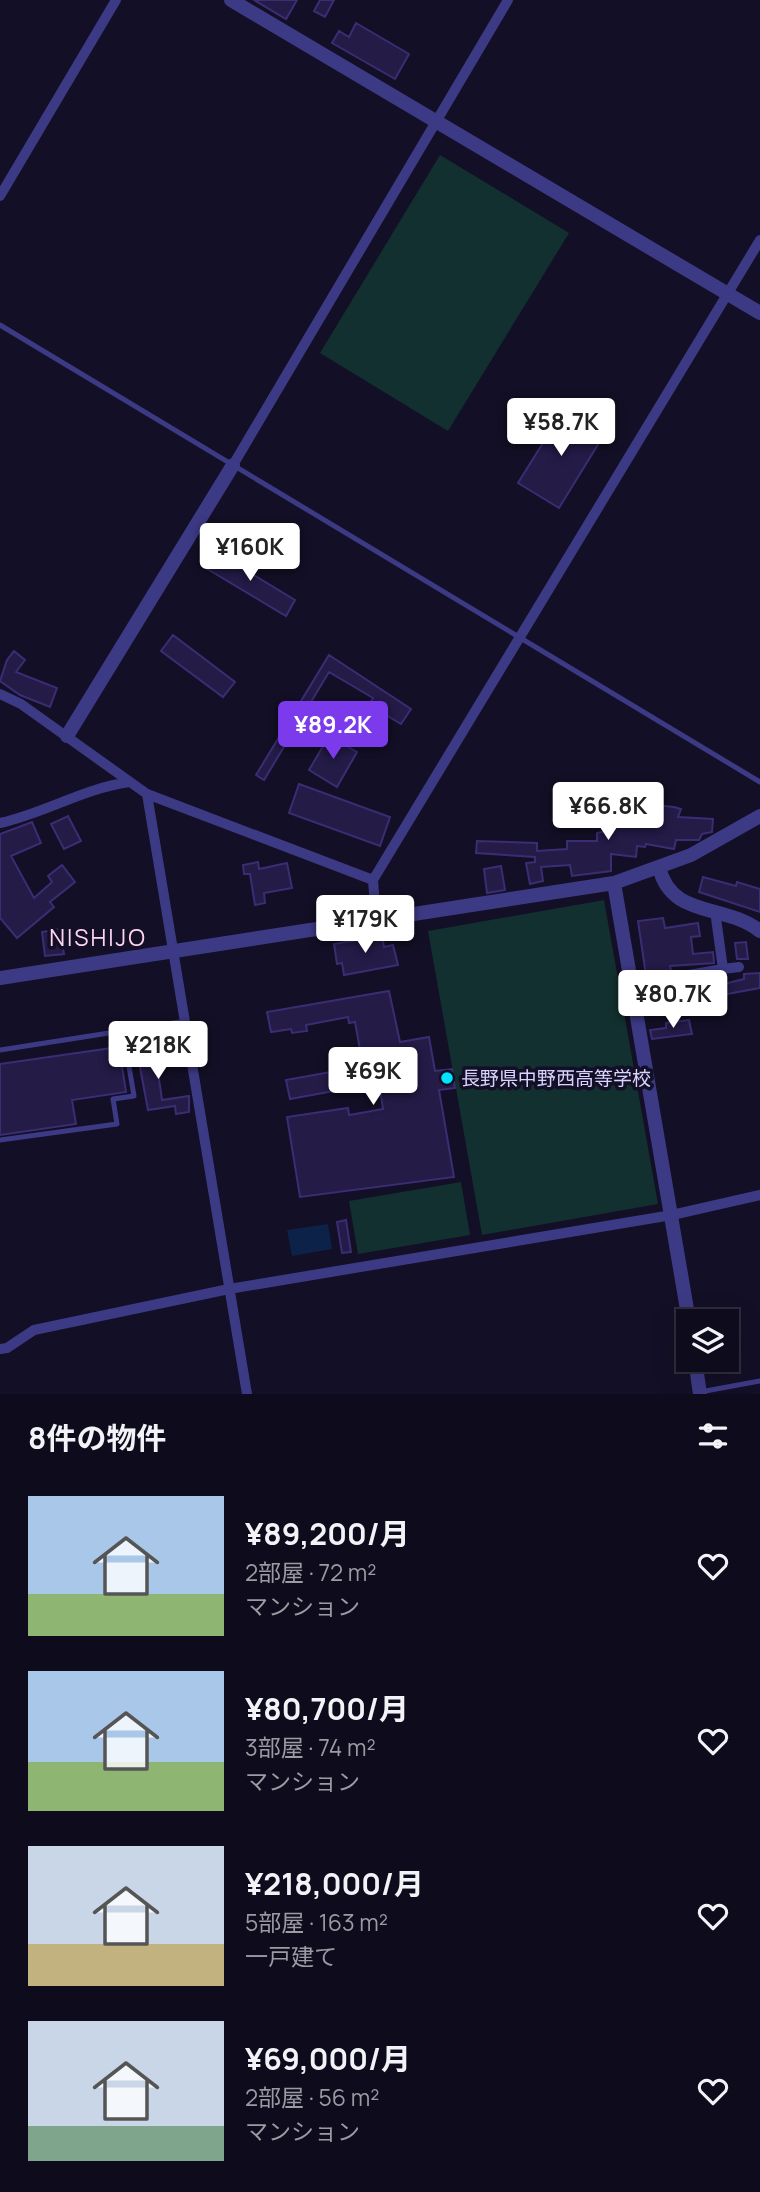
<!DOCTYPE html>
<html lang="ja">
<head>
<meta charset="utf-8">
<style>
	body { margin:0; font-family:Manrope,"Noto Sans JP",sans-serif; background:#171425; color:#f1f3f6; height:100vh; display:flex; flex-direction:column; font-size:26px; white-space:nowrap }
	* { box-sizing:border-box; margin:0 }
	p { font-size:23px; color:#9b9ba3 }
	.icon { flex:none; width:38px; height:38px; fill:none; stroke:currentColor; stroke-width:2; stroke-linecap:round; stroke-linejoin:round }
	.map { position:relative; height:1394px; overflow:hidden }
	.panel { display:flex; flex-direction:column; background:#0e0b1c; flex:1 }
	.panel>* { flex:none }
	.controls { position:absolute; left:676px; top:1309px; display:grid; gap:14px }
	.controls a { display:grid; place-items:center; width:63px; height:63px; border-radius:0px; background:#0e0b1c; box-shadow:0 7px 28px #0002,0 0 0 2px #2e2b3b; font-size:35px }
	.price { position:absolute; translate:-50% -60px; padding:0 16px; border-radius:7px; background:#fff; color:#222; font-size:23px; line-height:46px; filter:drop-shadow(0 2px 4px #0008) }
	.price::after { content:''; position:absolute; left:50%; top:42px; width:21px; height:16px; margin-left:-10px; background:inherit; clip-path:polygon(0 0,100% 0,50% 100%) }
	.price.selected { background:#7c3aed; color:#fff }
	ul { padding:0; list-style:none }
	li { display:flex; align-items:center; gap:21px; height:175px; padding:0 28px }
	li span { display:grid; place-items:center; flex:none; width:196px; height:140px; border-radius:0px; color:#555 }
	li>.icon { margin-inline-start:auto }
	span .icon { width:84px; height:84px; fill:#fffc; stroke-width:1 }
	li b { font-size:30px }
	h2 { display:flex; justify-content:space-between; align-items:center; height:84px; padding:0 28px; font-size:30px }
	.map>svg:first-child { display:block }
	.green { fill:#12302f }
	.water { fill:#0c2248 }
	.building { fill:#241b47; stroke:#3b2d73; stroke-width:2 }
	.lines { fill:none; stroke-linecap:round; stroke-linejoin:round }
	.service { stroke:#3d3a85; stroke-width:5 }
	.minor { stroke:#3d3a85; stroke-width:10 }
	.tertiary { stroke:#3d3a85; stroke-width:14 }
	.poi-dot { fill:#00e5ff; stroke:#130f26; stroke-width:2.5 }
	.labels { text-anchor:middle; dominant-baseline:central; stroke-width:7; stroke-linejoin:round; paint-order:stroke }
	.poi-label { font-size:19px; fill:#d9d4ff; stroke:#130f26; text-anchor:start }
	.quarter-label { font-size:23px; letter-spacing:2px; fill:#ffd6f0; stroke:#130f26 }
</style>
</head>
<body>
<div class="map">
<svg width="760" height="1394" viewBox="0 0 760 1394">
	<rect width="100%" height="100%" fill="#130f26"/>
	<!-- green -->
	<path class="green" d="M 440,155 L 569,233 L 448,431 L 320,353 Z
		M 604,900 L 658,1204 L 482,1235 L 428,931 Z
		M 461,1182 L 470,1235 L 358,1254 L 349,1201 Z"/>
	<!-- water -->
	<path class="water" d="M 328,1224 L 332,1249 L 292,1256 L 287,1230 Z"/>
	<!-- building -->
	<path class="building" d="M 254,0 L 297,0 L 286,19 Z
		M 320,0 L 334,0 L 325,17 L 314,11 Z
		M 356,23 L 409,54 L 395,79 L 332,43 L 339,31 L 349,37 Z
		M 564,409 L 605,433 L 559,508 L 518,483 Z
		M 214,551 L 295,600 L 286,616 L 204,567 Z
		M 173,635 L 235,682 L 223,697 L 161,651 Z
		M 14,651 L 25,660 L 16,672 L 57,688 L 50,707 L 20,695 L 0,681 L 7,660 Z
		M 329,655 L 411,709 L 401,724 L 369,705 L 373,698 L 329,672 L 264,780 L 256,775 Z
		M 329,736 L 357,752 L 337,787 L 309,770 Z
		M 299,784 L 390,817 L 380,846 L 289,813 Z
		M 628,799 L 637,801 L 636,808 L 655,812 L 656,805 L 674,807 L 681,809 L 678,817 L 713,819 L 712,832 L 702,834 L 699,840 L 676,840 L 674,849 L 646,844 L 645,847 L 637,846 L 636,857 L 611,854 L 611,871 L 572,876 L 570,865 L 541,867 L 543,881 L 530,884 L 526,863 L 535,862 L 535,857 L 476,853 L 477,841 L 537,843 L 537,851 L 567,849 L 567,841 L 597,841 L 597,833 L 606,831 L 617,816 L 625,818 Z
		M 68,816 L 81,841 L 64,849 L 51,824 Z
		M 32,822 L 41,843 L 11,856 L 34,898 L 52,882 L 48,876 L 62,865 L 75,882 L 50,902 L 54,907 L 17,938 L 0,918 L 0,834 Z
		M 258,862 L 259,869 L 287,863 L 292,888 L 264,893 L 265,903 L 255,905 L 250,874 L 244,874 L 243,865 Z
		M 501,866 L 505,890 L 487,893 L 484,869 Z
		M 703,877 L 736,886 L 737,882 L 760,889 L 760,912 L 699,892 Z
		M 663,918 L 665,928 L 698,923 L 700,936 L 691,937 L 693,954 L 713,952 L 714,963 L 670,966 L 677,1002 L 647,1007 L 645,996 L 649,996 L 638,921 Z
		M 60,929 L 64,954 L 45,956 L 42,932 Z
		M 382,936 L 384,947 L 393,945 L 398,965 L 344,975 L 342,963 L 337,964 L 334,944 Z
		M 746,942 L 748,959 L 737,959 L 735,943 Z
		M 760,973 L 760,988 L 700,999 L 699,990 L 744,979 L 744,974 Z
		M 389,991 L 400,1042 L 429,1037 L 435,1071 L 452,1069 L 455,1088 L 439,1090 L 454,1177 L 300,1197 L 287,1117 L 348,1108 L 349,1115 L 383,1109 L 380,1089 L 362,1092 L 357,1067 L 363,1066 L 355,1022 L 349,1023 L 348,1017 L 306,1025 L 307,1031 L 292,1033 L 291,1029 L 271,1032 L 267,1012 Z
		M 689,1020 L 692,1034 L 652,1039 L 650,1030 L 666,1028 L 666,1023 Z
		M 119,1047 L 126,1092 L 72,1100 L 76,1124 L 0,1135 L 0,1064 Z
		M 165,1047 L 167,1064 L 157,1065 L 162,1100 L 189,1096 L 189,1112 L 176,1114 L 175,1106 L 148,1110 L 137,1051 Z
		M 342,1070 L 345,1089 L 290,1099 L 286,1080 Z
		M 346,1220 L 351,1252 L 342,1253 L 337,1222 Z"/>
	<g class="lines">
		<!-- service -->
		<path class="service" d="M 0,325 L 760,782
			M 0,1050 L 186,1021
			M 0,1140 L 117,1124 L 113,1099 L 134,1096 L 123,1031
			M 700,1392 L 760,1381"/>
		<!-- minor -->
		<path class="minor" d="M 0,196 L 116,0
			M 233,465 L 508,0
			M 0,694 L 21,704 L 147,794 L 373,880 L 376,919
			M 147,794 L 247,1394
			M 0,823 C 45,813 84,788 130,782
			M 373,880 L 760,240
			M 723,969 L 739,967
			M 683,976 L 723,969 L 715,911
			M 0,1349 L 7,1348 L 34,1330 L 229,1289 L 672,1215 L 760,1195"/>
		<!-- tertiary -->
		<path class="tertiary" d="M 231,0 L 760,313
			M 67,736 L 233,465
			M 659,867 C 671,919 725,903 760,931
			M 614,883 L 689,1321
			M 0,978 L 614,883 L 691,855 L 760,816
			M 695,1360 L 700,1394"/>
	</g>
	<!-- markers -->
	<circle class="poi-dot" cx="447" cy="1078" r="7"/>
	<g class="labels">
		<!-- poi labels -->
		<g class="poi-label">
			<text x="461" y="1078">長野県中野西高等学校</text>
		</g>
		<!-- quarter labels -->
		<g class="quarter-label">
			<text x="98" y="937">NISHIJO</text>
		</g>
	</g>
</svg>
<div class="controls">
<a><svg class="icon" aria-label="layers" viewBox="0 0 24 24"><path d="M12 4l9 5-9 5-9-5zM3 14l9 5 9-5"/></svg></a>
</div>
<b class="price" style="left:561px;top:458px">¥58.7K</b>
<b class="price" style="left:250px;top:583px">¥160K</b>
<b class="price selected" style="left:333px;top:761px">¥89.2K</b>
<b class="price" style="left:608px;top:842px">¥66.8K</b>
<b class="price" style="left:365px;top:955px">¥179K</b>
<b class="price" style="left:673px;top:1030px">¥80.7K</b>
<b class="price" style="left:158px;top:1081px">¥218K</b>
<b class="price" style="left:373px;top:1107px">¥69K</b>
</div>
<section class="panel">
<h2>8件の物件<svg class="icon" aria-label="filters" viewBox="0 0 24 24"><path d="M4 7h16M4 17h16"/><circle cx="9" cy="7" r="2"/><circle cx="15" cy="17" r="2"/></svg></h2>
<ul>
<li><span style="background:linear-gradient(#a9c7e8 70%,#8fb573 0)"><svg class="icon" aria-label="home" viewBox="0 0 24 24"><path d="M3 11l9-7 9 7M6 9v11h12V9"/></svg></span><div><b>¥89,200/月</b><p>2部屋 · 72 m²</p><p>マンション</p></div><svg class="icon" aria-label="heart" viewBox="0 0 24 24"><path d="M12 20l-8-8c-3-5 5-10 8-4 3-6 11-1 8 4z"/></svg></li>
<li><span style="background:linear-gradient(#a9c7e8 65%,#8fb573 0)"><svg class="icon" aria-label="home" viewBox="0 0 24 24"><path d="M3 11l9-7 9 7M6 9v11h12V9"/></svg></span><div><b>¥80,700/月</b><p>3部屋 · 74 m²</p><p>マンション</p></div><svg class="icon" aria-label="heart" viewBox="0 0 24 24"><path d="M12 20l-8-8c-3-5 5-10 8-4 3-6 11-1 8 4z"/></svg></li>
<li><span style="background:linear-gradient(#c9d6e8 70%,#c2b280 0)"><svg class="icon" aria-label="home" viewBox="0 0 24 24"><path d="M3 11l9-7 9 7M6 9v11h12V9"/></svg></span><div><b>¥218,000/月</b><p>5部屋 · 163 m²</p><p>一戸建て</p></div><svg class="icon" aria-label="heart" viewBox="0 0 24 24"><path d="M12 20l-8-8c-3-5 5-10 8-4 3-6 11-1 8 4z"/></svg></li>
<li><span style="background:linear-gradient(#c9d6e8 75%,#7fa58c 0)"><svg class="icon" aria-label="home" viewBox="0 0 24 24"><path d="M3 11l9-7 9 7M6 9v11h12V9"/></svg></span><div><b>¥69,000/月</b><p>2部屋 · 56 m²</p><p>マンション</p></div><svg class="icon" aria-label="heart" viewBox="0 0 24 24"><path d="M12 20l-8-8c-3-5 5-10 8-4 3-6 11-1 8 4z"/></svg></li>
</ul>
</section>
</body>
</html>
